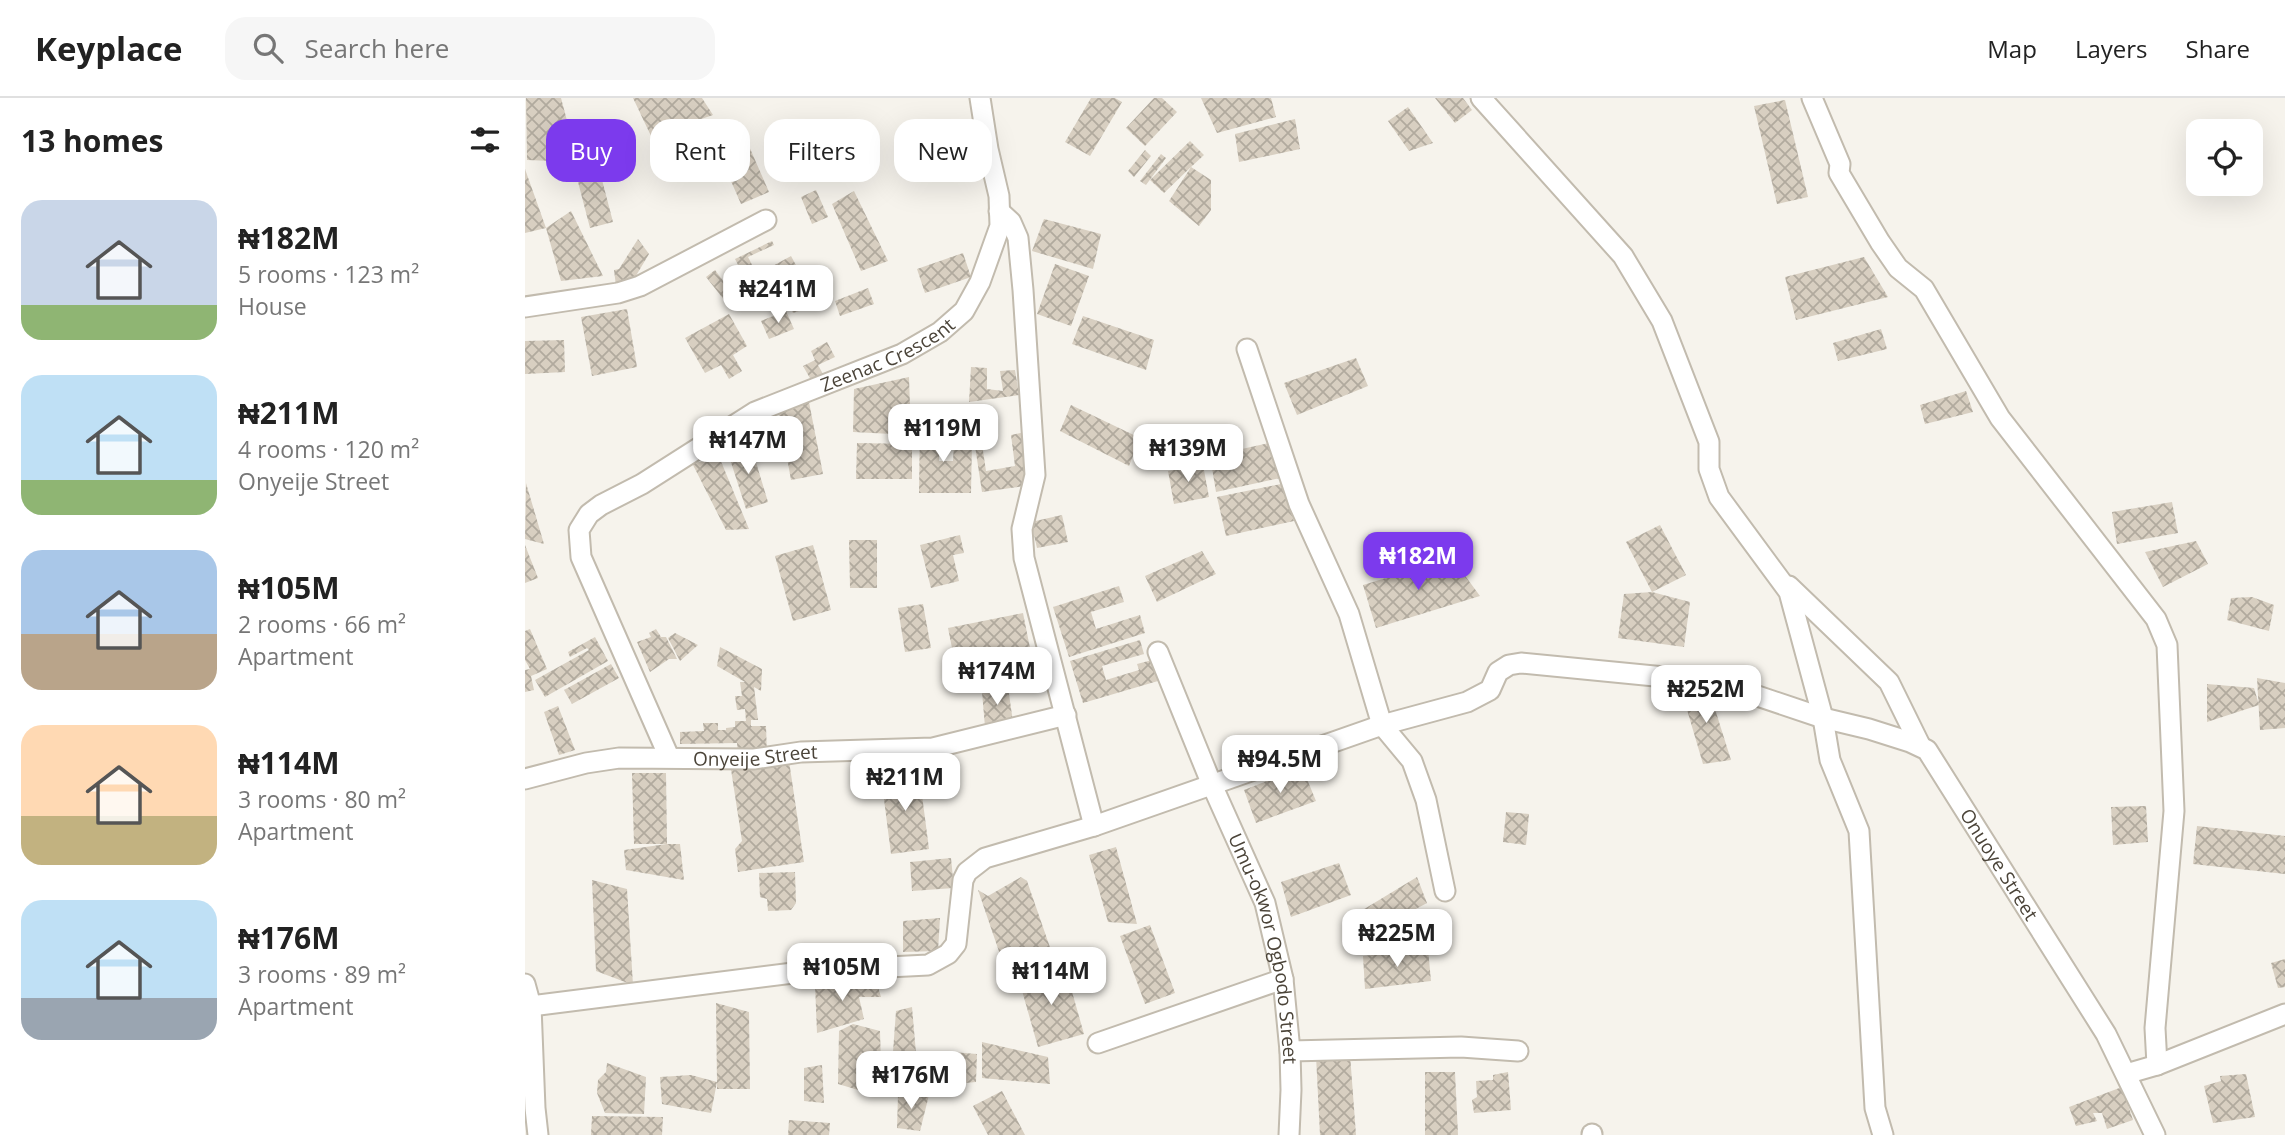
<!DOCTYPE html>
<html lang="en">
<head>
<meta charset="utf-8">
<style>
	body { margin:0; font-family:"Open Sans",sans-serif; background:#f6f6f6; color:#222; height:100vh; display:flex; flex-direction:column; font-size:26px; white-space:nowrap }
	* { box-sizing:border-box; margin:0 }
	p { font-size:23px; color:#767676 }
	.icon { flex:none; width:38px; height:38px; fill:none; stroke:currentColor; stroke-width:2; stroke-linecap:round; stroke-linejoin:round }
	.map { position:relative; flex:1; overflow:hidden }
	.panel { display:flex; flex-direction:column; background:#fff; width:525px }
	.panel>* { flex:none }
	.guide { position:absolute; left:21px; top:21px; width:665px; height:63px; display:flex; gap:14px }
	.fabs { position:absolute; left:1661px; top:21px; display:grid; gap:14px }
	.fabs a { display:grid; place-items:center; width:77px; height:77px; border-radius:14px; background:#fff; box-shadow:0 7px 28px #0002; font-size:35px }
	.price { position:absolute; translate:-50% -60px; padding:0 16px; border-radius:14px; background:#fff; color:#222; font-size:23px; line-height:46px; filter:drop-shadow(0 2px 4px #0008) }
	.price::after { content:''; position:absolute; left:50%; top:42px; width:21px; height:16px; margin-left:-10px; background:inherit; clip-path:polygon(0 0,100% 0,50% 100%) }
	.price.on { background:#7c3aed; color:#fff }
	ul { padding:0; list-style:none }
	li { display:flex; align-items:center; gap:21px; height:175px; padding:0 21px }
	li span { display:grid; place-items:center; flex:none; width:196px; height:140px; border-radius:21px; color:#555 }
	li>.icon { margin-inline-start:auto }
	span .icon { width:84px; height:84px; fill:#fffc; stroke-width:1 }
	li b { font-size:30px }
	h2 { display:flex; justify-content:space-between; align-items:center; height:84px; padding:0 21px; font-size:30px }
	.tag { padding:0 24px; border-radius:21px; background:#fff; box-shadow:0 7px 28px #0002; font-size:24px; line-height:63px }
	.tag.on { background:#7c3aed; color:#fff }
	header { display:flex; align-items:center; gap:42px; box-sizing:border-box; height:98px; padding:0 35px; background:#fff; border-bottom:2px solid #e0e0e0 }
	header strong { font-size:33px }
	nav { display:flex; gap:38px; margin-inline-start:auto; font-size:24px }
	.search { width:490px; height:63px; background:#f6f6f6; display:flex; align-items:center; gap:18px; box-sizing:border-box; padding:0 24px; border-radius:21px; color:#767676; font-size:26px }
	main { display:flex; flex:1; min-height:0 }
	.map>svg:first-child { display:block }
	.building { fill:url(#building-cross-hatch) }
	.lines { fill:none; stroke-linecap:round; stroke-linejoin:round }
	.minor-casing { stroke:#c2bbae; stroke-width:23 }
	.minor { stroke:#fff; stroke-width:19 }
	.labels { text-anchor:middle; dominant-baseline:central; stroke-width:7; stroke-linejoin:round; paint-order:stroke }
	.street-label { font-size:19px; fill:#4b4439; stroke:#fff }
</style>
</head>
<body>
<header>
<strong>Keyplace</strong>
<div class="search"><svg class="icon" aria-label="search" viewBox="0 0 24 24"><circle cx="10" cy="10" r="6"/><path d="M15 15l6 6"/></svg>Search here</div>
<nav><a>Map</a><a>Layers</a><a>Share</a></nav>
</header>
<main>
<section class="panel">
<h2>13 homes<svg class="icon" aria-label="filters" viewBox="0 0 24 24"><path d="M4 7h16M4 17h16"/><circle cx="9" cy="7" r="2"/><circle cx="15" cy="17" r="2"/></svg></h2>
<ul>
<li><span style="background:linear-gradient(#c9d6e8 75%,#8fb573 0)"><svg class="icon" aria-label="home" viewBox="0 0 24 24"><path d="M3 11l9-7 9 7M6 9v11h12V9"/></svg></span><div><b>₦182M</b><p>5 rooms · 123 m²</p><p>House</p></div></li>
<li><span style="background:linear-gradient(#bfe0f5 75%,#8fb573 0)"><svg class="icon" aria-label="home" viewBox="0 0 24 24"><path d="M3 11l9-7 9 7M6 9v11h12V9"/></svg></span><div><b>₦211M</b><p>4 rooms · 120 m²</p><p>Onyeije Street</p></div></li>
<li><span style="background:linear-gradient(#a9c7e8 60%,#b9a48a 0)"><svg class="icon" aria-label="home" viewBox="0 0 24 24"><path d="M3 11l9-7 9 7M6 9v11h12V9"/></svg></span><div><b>₦105M</b><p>2 rooms · 66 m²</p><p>Apartment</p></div></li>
<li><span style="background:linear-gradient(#ffd9b3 65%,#c2b280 0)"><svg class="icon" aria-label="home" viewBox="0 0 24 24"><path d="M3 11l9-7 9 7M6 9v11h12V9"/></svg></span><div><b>₦114M</b><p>3 rooms · 80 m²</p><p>Apartment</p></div></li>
<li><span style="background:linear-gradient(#bfe0f5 70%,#9aa5b1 0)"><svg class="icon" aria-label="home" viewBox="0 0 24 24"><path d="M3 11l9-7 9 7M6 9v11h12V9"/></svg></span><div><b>₦176M</b><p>3 rooms · 89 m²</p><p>Apartment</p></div></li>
</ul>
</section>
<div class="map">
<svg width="1760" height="1037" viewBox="0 0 1760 1037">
	<defs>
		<pattern id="building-cross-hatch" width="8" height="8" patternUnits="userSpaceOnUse" patternTransform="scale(1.75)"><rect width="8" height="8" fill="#d8cfc1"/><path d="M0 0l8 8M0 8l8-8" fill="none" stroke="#b1aa9e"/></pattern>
	</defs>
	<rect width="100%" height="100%" fill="#f6f3ec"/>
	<!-- building -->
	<path class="building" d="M 1,0 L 36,0 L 53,64 L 2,62 Z
		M 108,0 L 177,0 L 188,17 L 126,38 Z
		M 566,0 L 590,0 L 597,4 L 565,58 L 540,44 Z
		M 629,0 L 637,0 L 652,14 L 620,48 L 601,30 Z
		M 676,0 L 746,0 L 751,19 L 692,35 Z
		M 910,0 L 938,0 L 947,12 L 930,25 Z
		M 1260,2 L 1283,99 L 1252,106 L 1229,8 Z
		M 883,9 L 908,45 L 884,53 L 863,23 Z
		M 770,21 L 775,51 L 714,64 L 710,36 Z
		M 213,23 L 244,94 L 216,106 L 185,35 Z
		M 665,43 L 679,57 L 666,69 L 686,82 L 686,112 L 674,128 L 644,103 L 666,69 L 639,95 L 625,82 Z
		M 620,52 L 626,58 L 609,79 L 603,73 Z
		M 636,56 L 641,60 L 621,87 L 615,83 Z
		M 0,71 L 21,130 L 0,135 Z
		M 76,78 L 88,124 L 65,130 L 53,84 Z
		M 291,92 L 303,119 L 287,126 L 276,99 Z
		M 329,93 L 363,163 L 336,173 L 307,106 Z
		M 46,113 L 78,178 L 36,183 L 21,130 Z
		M 519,121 L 576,136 L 568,171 L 507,153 Z
		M 113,141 L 124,156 L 106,186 L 91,188 L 89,172 L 94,171 Z
		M 247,143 L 249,147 L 223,159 L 245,202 L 234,208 L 210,161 Z
		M 438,155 L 446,179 L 400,195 L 392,171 Z
		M 266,158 L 285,193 L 264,206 L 244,170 Z
		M 1339,159 L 1363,199 L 1271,222 L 1260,179 Z
		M 530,166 L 564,178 L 546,228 L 512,216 Z
		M 190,172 L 202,188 L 208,183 L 215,192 L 200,203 L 181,179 Z
		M 343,190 L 349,206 L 315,218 L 310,203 Z
		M 288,197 L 292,207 L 268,215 L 264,206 Z
		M 102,211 L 112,269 L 67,278 L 56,219 Z
		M 261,213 L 269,231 L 244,241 L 236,223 Z
		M 204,216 L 222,248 L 208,257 L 217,273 L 204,281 L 196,267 L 180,275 L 160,240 Z
		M 558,218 L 629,242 L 621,272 L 547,246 Z
		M 1356,231 L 1362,251 L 1313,263 L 1308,245 Z
		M 39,242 L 40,274 L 0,276 L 0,243 Z
		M 302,244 L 310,259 L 293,267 L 298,276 L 286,282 L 278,268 L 290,262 L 286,253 Z
		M 831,260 L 843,288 L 772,317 L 759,285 Z
		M 446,269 L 462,270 L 462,291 L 478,293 L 475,273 L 490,272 L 494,297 L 444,304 Z
		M 384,279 L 386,337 L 328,334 L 329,291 Z
		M 1441,293 L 1448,314 L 1400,326 L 1395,307 Z
		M 284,304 L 298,376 L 266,382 L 253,310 Z
		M 546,307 L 615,340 L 604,368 L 535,333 Z
		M 395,322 L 414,322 L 414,363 L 428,363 L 429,345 L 447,345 L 446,395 L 394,395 Z
		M 500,334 L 507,387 L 457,394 L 450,348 L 457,346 L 461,373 L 490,368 L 486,337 Z
		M 332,345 L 387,346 L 387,381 L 331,381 Z
		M 744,345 L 755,380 L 691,394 L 685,358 Z
		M 213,348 L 215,351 L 226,348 L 243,404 L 221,411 L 202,352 Z
		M 195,361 L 224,431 L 201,432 L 167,365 Z
		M 678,367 L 684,399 L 649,406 L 643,373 Z
		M 1,385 L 19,446 L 0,441 Z
		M 756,386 L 769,423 L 701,438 L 692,399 Z
		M 1647,404 L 1653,435 L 1592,446 L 1587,414 Z
		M 537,417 L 543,444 L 512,450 L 506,424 Z
		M 1135,427 L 1161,477 L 1127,494 L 1101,444 Z
		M 435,437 L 439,455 L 428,457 L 434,483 L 406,490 L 395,447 Z
		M 324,442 L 352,442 L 352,490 L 325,490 Z
		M 1671,443 L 1683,466 L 1638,489 L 1620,454 Z
		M 0,447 L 13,480 L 0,485 Z
		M 288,447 L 306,512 L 268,523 L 250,458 Z
		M 677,453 L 691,476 L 632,504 L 620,478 Z
		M 927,460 L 955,498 L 851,530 L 838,487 Z
		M 594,488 L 599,504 L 566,514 L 571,531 L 615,517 L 620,535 L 544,559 L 528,509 Z
		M 1127,494 L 1165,504 L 1159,549 L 1093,540 L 1099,496 Z
		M 1727,499 L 1749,507 L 1744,533 L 1702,522 L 1706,500 Z
		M 398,506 L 406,550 L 380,554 L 373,510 Z
		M 498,515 L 509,570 L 434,585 L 423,530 Z
		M 5,531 L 22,571 L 6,578 L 9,592 L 0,594 L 0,572 L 5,571 L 0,562 L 0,533 Z
		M 131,531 L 136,539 L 141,539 L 152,561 L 144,561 L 125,574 L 112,544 L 126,539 L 124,535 Z
		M 150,535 L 173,547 L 155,563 L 143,540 Z
		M 70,539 L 83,563 L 20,599 L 10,582 L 64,552 L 62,550 L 45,559 L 43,554 Z
		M 615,542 L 619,556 L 577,568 L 581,582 L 614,572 L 612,566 L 627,562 L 633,583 L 558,605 L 545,563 Z
		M 195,549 L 237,571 L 236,593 L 229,589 L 233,622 L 226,622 L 226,628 L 241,628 L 242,656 L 213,657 L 212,645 L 155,646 L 155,634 L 179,633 L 178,625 L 193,625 L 193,632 L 201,632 L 201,630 L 210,629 L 210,623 L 221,623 L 220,611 L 212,612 L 210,598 L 217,598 L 215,584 L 220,584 L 192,568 Z
		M 86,566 L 94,580 L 47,606 L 39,592 Z
		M 1732,580 L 1760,585 L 1760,630 L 1735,632 Z
		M 1682,586 L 1729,590 L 1734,607 L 1682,624 Z
		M 1155,588 L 1184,592 L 1206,662 L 1178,666 Z
		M 483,589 L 488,624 L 460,629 L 457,594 Z
		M 33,608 L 50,652 L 34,657 L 19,614 Z
		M 263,656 L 279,764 L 213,774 L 210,751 L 217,743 L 205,665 Z
		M 777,669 L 791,703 L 731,725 L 719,692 Z
		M 394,674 L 404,751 L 366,756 L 356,678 Z
		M 107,675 L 141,675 L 142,746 L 155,746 L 159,782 L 101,772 L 99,752 L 142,746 L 109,746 Z
		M 1621,708 L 1623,744 L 1588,747 L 1586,709 Z
		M 981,714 L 1004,716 L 1001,747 L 978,744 Z
		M 1672,728 L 1760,738 L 1760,776 L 1668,766 Z
		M 591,749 L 612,826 L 583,824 L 564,757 Z
		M 426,760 L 429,790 L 387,793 L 385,764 Z
		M 814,765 L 826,797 L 766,819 L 756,784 Z
		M 270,774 L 271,805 L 266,812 L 243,813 L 242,801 L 235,799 L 234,775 Z
		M 496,779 L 502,783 L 528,858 L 481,874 L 453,792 L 463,798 Z
		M 892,779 L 902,805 L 844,836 L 836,813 Z
		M 67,782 L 102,791 L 108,887 L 71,873 Z
		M 415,820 L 413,853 L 378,854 L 378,823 Z
		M 625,827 L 650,895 L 620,906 L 595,838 Z
		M 903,851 L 906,883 L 840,891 L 838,858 Z
		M 1760,861 L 1760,889 L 1753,890 L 1746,865 Z
		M 540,869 L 559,936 L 513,949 L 494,882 Z
		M 351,882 L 356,899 L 334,899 L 339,921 L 292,935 L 290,886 Z
		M 191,905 L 224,914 L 225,991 L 192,991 L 192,984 L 186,1015 L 137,1006 L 135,979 L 166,977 L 192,984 Z
		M 387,909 L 391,955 L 368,954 L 371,913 Z
		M 328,926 L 355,933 L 357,999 L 313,986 L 314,933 Z
		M 457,944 L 523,959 L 525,986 L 457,980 Z
		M 427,954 L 452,956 L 451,984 L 430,986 Z
		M 825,956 L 831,1037 L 795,1037 L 791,958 Z
		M 82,965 L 121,979 L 119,1016 L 80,1015 L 72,995 L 73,982 L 81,974 Z
		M 297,967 L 299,1005 L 279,1003 L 279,970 Z
		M 414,972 L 424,974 L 430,986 L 417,991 Z
		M 900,974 L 930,974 L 933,1037 L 900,1037 Z
		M 983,974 L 986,1012 L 949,1015 L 947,1002 L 952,999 L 951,983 L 968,982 L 968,977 Z
		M 1721,976 L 1730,1019 L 1688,1025 L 1679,988 L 1696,983 L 1695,978 Z
		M 1597,989 L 1608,1022 L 1582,1031 L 1577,1015 L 1568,1015 L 1572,1023 L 1551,1028 L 1544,1009 Z
		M 477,993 L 500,1037 L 463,1037 L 448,1008 Z
		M 373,997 L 404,997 L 395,1033 L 372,1030 Z
		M 67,1018 L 138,1019 L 137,1037 L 66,1037 Z
		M 264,1022 L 305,1025 L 304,1037 L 263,1037 Z"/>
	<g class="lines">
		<defs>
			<g id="minor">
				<path d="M 956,0 L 1098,158 L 1137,223 L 1184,344 L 1184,371 L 1194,399 L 1264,494 L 1298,620 L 1305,662 L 1334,733 L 1350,1010 L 1358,1037"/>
				<path d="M 1287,0 L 1315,66 L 1314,75 L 1355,144 L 1373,170 L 1399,191 L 1475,320 L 1631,521 L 1642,547 L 1649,713 L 1630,930 L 1632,967"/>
				<path d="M 474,113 L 486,124 L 493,140 L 498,192 L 510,377 L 497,431 L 499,460 L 569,728"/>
				<path d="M 0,209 L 93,195 L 115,188 L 241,122"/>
				<path d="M 722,251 L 774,406 L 824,516 L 857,627 L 887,663 L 901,702 L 920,793"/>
				<path d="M 1264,488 L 1364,584 L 1395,647"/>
				<path id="s1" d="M 633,554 L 687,687 L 740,805 L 758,881 L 765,953 L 766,992 L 764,1037"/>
				<path id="s2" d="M 144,659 L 56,459 L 54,432 L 64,416 L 76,407 L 117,386 L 230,314 L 377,256 L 415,234 L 439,213 L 455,184 L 475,128 L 474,98 L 463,51 L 455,0"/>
				<path id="s3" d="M 0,681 L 61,665 L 94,660 L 229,661 L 276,654 L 408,650 L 541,617"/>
				<path d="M 0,886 L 6,908 L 10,1010 L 13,1037"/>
				<path id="s4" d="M 6,908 L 284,873 L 403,867 L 423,856 L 431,846 L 438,782 L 442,774 L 460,760 L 569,728 L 857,627 L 942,604 L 965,592 L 973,574 L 984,567 L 996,565 L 1191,584 L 1298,620 L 1344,631 L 1385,644 L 1402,652 L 1581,936 L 1630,1037"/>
				<path d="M 573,945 L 758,881"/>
				<path d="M 765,953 L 936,949 L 993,953"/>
				<path d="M 1601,976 L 1632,967 L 1760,916"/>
				<path d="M 1067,1036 L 1067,1037"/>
			</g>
		</defs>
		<!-- minor casing -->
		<use href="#minor" class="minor-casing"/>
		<!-- minor -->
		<use href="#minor" class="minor"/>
	</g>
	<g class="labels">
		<!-- street labels -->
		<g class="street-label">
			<text stroke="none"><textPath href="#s2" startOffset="604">Zeenac Crescent</textPath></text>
			<text stroke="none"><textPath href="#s3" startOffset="233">Onyeije Street</textPath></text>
			<text stroke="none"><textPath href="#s4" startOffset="1662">Onuoye Street</textPath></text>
			<text stroke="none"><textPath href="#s1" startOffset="317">Umu-okwor Ogbodo Street</textPath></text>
		</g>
	</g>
</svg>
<div class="fabs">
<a><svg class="icon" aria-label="locate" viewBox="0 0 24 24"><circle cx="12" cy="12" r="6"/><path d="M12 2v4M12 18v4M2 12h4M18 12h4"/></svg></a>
</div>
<b class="price" style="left:253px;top:227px">₦241M</b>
<b class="price" style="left:418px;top:366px">₦119M</b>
<b class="price" style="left:223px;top:378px">₦147M</b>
<b class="price" style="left:663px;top:386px">₦139M</b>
<b class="price on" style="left:893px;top:494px">₦182M</b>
<b class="price" style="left:472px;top:609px">₦174M</b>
<b class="price" style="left:1181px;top:627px">₦252M</b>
<b class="price" style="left:755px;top:697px">₦94.5M</b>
<b class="price" style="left:380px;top:715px">₦211M</b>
<b class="price" style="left:872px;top:871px">₦225M</b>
<b class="price" style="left:317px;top:905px">₦105M</b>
<b class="price" style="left:526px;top:909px">₦114M</b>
<b class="price" style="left:386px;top:1013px">₦176M</b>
<div class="guide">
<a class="tag on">Buy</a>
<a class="tag">Rent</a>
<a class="tag">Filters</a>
<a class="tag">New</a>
</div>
</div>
</main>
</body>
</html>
